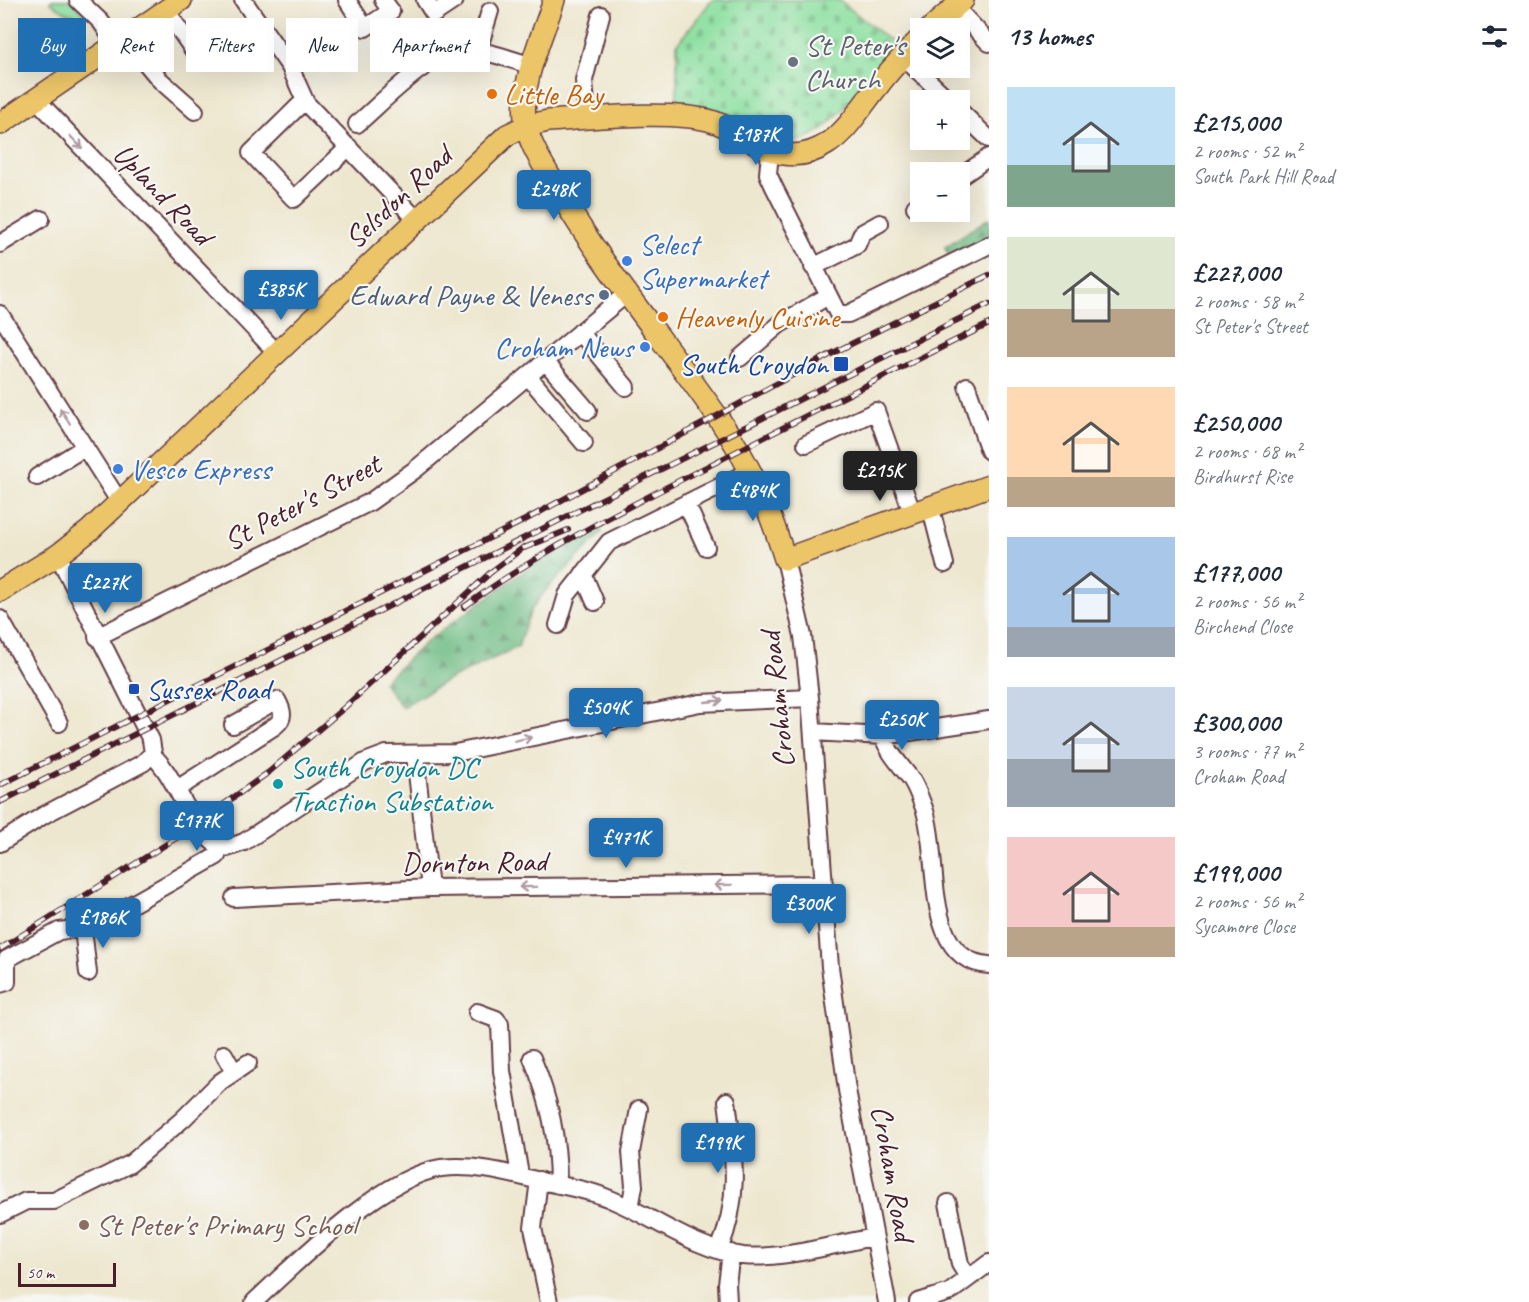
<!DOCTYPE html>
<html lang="en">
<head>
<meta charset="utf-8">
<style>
	body { margin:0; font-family:Caveat,sans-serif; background:#f6f6f7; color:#1f2937; height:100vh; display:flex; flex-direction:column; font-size:22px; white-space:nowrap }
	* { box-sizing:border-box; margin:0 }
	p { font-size:20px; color:#747a83 }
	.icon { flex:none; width:33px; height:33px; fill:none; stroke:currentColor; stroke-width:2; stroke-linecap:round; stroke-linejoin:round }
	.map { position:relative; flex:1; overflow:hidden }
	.details { display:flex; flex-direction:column; background:#fff; width:540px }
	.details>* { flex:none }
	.hud { position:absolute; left:18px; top:18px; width:570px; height:54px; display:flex; gap:12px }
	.buttons { position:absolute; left:910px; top:18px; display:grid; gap:12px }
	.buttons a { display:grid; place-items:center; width:60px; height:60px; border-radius:0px; background:#fff; box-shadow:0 6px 24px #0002; font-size:30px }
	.scale { position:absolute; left:18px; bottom:15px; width:98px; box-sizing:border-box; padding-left:6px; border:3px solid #4a1f2b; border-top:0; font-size:16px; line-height:21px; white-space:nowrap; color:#4a1f2b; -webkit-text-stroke:4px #f6f6f2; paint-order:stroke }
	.price { position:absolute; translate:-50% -51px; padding:0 14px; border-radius:6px; background:#1f6fb2; color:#fff; font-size:20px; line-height:39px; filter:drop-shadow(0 2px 3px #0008) }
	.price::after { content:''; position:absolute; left:50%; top:36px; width:18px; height:14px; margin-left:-9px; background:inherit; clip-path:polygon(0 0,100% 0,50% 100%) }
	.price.on { background:#222; color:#fff }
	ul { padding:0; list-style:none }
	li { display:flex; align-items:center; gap:18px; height:150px; padding:0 18px }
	li span { display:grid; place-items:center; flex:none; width:168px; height:120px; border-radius:0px; color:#555 }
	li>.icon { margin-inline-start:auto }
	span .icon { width:72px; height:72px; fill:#fffc; stroke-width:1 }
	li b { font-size:26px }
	h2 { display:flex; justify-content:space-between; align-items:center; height:72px; padding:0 18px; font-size:26px }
	.chip { padding:0 21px; border-radius:0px; background:#fff; box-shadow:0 6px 24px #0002; font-size:21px; line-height:54px }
	.chip.on { background:#1f6fb2; color:#fff }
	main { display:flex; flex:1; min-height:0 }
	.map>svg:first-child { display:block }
	.grass { fill:#8de0a1; stroke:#6c8066; stroke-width:1.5 }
	.forest { fill:url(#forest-firs); stroke:#5e6e59; stroke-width:1.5 }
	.cemetery { fill:url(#cemetery-stones); stroke:#6c8066; stroke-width:1.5 }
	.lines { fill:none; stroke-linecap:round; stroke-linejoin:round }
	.minor-casing { stroke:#633d44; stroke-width:20 }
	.major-casing { stroke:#633d44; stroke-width:24 }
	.minor { stroke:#fff; stroke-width:16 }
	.major { stroke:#ecc569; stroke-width:21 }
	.rail-casing { stroke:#4a1f2b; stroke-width:6 }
	.rail { stroke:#f6f6f2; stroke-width:4; stroke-dasharray:11; stroke-linecap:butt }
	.oneway { stroke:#ae9aa0 }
	.worship-dot { fill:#6b7280; stroke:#f6f6f2; stroke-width:2 }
	.food-dot { fill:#e8710a; stroke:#f6f6f2; stroke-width:2 }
	.shop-dot { fill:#3f7fe0; stroke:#f6f6f2; stroke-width:2 }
	.service-dot { fill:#5c6f8a; stroke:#f6f6f2; stroke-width:2 }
	.transit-dot { fill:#1a4fb4; stroke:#f6f6f2; stroke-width:2 }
	.culture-dot { fill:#0f9aa8; stroke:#f6f6f2; stroke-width:2 }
	.education-dot { fill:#8d6e63; stroke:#f6f6f2; stroke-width:2 }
	.labels { text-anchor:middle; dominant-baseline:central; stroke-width:4.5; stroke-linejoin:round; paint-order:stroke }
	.worship-label { font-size:30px; fill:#5b616d; stroke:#f6f6f2; text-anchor:start }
	.food-label { font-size:30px; fill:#c56008; stroke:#f6f6f2; text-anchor:start }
	.street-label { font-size:30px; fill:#4a1f2b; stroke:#f6f6f2 }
	.shop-label { font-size:30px; fill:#366cbe; stroke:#f6f6f2; text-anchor:start }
	.service-label { font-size:30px; fill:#4e5e75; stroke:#f6f6f2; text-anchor:end }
	.transit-label { font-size:30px; fill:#164399; stroke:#f6f6f2; text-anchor:end }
	.culture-label { font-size:30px; fill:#0d838f; stroke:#f6f6f2; text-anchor:start }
	.education-label { font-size:30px; fill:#785e54; stroke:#f6f6f2; text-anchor:start }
</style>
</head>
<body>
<main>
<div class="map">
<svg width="989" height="1302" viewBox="0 0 989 1302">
	<defs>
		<pattern id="forest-firs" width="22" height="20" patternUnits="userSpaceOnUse" patternTransform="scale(1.5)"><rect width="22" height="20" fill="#72be87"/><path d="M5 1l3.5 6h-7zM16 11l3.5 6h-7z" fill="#609a6f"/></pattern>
		<pattern id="cemetery-stones" width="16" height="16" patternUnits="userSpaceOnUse" patternTransform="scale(1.5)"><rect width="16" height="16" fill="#8de0a1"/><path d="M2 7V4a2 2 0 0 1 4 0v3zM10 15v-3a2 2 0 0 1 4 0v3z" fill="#7bc08b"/></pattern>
	</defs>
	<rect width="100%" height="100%" fill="#f6f6f2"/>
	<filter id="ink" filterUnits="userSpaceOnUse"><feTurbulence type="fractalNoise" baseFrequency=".0167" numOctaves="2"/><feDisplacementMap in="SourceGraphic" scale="12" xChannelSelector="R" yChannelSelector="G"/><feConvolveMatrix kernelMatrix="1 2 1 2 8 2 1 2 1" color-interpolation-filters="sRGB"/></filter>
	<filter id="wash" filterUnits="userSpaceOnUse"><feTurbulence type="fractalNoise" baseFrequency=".008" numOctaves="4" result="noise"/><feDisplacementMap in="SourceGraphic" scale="24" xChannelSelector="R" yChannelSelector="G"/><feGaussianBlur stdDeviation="1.35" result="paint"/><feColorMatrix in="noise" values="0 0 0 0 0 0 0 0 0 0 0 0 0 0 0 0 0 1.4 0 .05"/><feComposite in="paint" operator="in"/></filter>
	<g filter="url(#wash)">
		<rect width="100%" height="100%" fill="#eee7cf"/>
		<!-- grass -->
		<path class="grass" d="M 52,0 L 70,0 L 86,17 L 67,13 L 50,2 Z"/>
		<!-- forest -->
		<path class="forest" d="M 989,218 L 989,239 L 980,245 L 948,254 L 945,247 Z
			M 599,528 L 602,533 L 545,591 L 531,610 L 518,647 L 448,680 L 402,707 L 383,682 L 428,640 L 530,567 Z"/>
		<!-- cemetery -->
		<path class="cemetery" d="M 712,0 L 839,0 L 895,45 C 860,78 822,168 763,134 C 728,114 719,106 677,105 L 677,44 Z"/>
	</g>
	<g filter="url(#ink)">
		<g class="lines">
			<defs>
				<path id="minor" d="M 78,0 L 101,22 L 116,44
					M 243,0 L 290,67 L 306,103 L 417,220
					M 347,0 L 365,28 L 391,11 L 383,0
					M 425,0 L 434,14 L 455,0
					M 955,7 L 989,43
					M 166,10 L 196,54 L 212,59 L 231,46
					M 125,38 L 160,80 L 195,111
					M 478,51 L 490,11
					M 902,56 L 949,100
					M 36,99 L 276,352
					M 305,100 L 251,153 L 294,199 L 349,147
					M 960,111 L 989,139
					M 587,118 L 584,80 L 601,15
					M 357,124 C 382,103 433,48 465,50 C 488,50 511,60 533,66
					M 770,152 L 768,174 L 774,187 L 838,314 L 848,314 L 989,245
					M 960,177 L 989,157
					M 915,207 L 921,203
					M 0,244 L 41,219
					M 813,267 L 857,245 L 862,233 L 880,223
					M 0,314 L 119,501
					M 580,332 L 626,387
					M 740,358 L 780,324 L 828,296
					M 546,362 L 588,411
					M 528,376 L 584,443
					M 967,386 L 989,451
					M 806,444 L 876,411 L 912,512
					M 37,477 L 85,447
					M 686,503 L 706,547
					M 930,505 L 945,564
					M 785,559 L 803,636 L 810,698 L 830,967 L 847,1090 L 887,1302
					M 583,574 L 595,602
					M 0,619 L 59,723
					M 558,625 L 567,595 L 609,542 L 751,471
					M 97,637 L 370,502 L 416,469 L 625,295
					M 813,732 L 883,736 L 989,720
					M 883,736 C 888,753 901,765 911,779 C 917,788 920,798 924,808 C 941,856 921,961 989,965
					M 152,755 C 179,777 192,842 227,848 L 244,842 L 365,762 L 386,754 L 455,753 L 700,703 L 810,698
					M 415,755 L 430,888
					M 177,789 L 275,726 C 285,718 283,711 277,700 L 233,725
					M 0,843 L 44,815 L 143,763 L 153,753 L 151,740 L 58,555
					M 234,898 L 430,888 L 823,884
					M 83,928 L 88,973
					M 0,984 L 7,982 L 7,959 L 59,931 L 83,928 L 104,920 L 217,856 L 220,846
					M 477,1012 L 496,1019 L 500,1024 L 502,1071 L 520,1175
					M 224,1054 L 234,1072
					M 532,1058 C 550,1100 558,1139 558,1185
					M 539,1180 L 533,1228 L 549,1302
					M 948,1203 L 960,1264 L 968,1277
					M 630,1208 L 634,1186 L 631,1152 L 639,1109
					M 0,1214 L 26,1201 L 54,1201 L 130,1164 L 183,1119 L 220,1082 L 248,1063
					M 719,1250 C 741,1197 734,1156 727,1101
					M 254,1302 C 298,1261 382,1177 441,1168 C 475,1164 507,1173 540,1181 C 563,1186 588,1189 610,1199 C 654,1217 694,1249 743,1256 C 783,1260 835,1244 874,1237
					M 728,1302 L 727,1284 L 731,1253
					M 918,1302 L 950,1292 L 989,1263"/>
				<path id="major" d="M 554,0 C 542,38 521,79 525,119 C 528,144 545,167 557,189 C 605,271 665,341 719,419 C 751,466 768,505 785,559 L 989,486
					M 931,28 L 963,0
					M 0,124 L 181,0
					M 0,591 L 58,555 L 89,531 L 507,135 L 526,126 L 548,121 C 592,118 667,110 708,120 C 751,131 778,175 827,144 C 848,131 862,105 878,86 C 891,68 906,53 921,38"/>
			</defs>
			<!-- minor casing -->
			<use href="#minor" class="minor-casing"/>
			<!-- major casing -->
			<use href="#major" class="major-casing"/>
			<!-- minor -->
			<use href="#minor" class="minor"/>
			<!-- major -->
			<use href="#major" class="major"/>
			<defs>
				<path id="rail" d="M 524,548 L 568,530
					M 464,607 C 544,548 632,505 720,460 C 810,414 899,368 989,324
					M 0,785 L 525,520 L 833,353 L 989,275
					M 0,802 L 989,304
					M 0,949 L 184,833 L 269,772 L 345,707 L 491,572 L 524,547"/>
			</defs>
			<!-- rail casing -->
			<use href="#rail" class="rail-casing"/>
			<!-- rail -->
			<use href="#rail" class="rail"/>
		</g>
		<!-- one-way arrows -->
		<defs><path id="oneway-shaft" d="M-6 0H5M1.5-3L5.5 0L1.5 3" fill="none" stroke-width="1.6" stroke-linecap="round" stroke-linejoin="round" transform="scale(1.5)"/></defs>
		<g class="oneway">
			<use href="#oneway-shaft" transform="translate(76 142) rotate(46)"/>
			<use href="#oneway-shaft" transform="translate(65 416) rotate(-123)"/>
			<use href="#oneway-shaft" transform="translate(714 701) rotate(-6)"/>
			<use href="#oneway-shaft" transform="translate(523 739) rotate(-12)"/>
			<use href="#oneway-shaft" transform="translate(723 885) rotate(179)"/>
			<use href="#oneway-shaft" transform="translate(528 887) rotate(179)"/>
		</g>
	</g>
	<!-- markers -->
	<circle class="worship-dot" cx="793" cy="62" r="6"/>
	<g class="food-dot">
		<circle cx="492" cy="94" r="6"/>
		<circle cx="663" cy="317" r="6"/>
	</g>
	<g class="shop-dot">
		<circle cx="627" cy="261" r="6"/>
		<circle cx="645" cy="347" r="6"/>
		<circle cx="118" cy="469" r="6"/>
	</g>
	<circle class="service-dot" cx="604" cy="295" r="6"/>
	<g class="transit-dot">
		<rect x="833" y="356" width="16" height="16" rx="3"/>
		<rect x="128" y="683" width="12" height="12" rx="3"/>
	</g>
	<circle class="culture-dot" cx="278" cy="784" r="6"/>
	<circle class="education-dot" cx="84" cy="1225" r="6"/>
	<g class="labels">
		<!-- worship labels -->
		<g class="worship-label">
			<text x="805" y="45">St Peter's<tspan x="805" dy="34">Church</tspan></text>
		</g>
		<!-- food labels -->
		<g class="food-label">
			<text x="504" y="94">Little Bay</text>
			<text x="675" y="317">Heavenly Cuisine</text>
		</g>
		<!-- street labels -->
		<g class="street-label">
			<text transform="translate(163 194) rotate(46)">Upland Road</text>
			<text transform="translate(398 197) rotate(-43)">Selsdon Road</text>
			<text transform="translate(302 502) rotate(-28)">St Peter's Street</text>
			<text transform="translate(777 700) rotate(-96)">Croham Road</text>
			<text transform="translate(474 862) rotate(-1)">Dornton Road</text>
			<text transform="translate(893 1173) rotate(80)">Croham Road</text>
		</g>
		<!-- shop labels -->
		<g class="shop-label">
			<text x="639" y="244">Select<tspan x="639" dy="34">Supermarket</tspan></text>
			<text x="633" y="347" text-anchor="end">Croham News</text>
			<text x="130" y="469">Vesco Express</text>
		</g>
		<!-- service labels -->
		<g class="service-label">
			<text x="592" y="295">Edward Payne &amp; Veness</text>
		</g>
		<!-- transit labels -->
		<g class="transit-label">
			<text x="828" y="364">South Croydon</text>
			<text x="146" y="689" text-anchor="start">Sussex Road</text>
		</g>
		<!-- culture labels -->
		<g class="culture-label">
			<text x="290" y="767">South Croydon DC<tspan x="290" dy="34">Traction Substation</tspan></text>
		</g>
		<!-- education labels -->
		<g class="education-label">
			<text x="96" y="1225">St Peter's Primary School</text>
		</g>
	</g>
</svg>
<div class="buttons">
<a><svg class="icon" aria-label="layers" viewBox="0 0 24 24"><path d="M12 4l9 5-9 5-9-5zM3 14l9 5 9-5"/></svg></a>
<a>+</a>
<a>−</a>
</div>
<div class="scale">50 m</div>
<b class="price" style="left:756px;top:166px">£187K</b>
<b class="price" style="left:554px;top:221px">£248K</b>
<b class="price" style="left:281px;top:321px">£385K</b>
<b class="price on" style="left:880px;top:502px">£215K</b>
<b class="price" style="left:753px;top:522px">£484K</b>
<b class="price" style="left:105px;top:614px">£227K</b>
<b class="price" style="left:606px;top:739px">£504K</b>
<b class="price" style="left:902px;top:751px">£250K</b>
<b class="price" style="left:197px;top:852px">£177K</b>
<b class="price" style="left:626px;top:869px">£471K</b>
<b class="price" style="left:809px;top:935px">£300K</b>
<b class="price" style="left:103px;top:949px">£186K</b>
<b class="price" style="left:718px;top:1174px">£199K</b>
<div class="hud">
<a class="chip on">Buy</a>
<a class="chip">Rent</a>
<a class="chip">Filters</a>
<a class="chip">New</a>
<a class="chip">Apartment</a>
</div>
</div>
<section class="details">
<h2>13 homes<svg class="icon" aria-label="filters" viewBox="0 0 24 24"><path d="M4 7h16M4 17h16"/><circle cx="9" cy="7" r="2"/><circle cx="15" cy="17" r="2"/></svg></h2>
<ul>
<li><span style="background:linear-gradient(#bfe0f5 65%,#7fa58c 0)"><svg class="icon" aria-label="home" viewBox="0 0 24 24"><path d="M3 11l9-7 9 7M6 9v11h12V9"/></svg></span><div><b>£215,000</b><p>2 rooms · 52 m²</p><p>South Park Hill Road</p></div></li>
<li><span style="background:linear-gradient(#dfe7d0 60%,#b9a48a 0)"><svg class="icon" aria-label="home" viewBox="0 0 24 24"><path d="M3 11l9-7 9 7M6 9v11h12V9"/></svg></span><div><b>£227,000</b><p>2 rooms · 58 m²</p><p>St Peter's Street</p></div></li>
<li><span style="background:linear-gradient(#ffd9b3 75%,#b9a48a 0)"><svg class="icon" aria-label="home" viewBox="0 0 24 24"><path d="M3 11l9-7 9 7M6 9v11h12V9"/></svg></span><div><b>£250,000</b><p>2 rooms · 68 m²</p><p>Birdhurst Rise</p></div></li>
<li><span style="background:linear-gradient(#a9c7e8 75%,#9aa5b1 0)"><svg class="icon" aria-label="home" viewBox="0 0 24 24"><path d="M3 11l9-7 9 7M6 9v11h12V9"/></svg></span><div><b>£177,000</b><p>2 rooms · 56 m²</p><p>Birchend Close</p></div></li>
<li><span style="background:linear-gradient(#c9d6e8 60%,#9aa5b1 0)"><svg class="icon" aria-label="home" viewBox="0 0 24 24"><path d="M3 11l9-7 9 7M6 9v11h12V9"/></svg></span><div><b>£300,000</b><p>3 rooms · 77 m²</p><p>Croham Road</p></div></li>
<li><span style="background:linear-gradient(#f6c9c9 75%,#b9a48a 0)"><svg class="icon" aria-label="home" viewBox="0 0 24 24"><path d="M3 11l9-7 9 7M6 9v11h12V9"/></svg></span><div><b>£199,000</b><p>2 rooms · 56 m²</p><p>Sycamore Close</p></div></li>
</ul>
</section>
</main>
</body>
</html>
